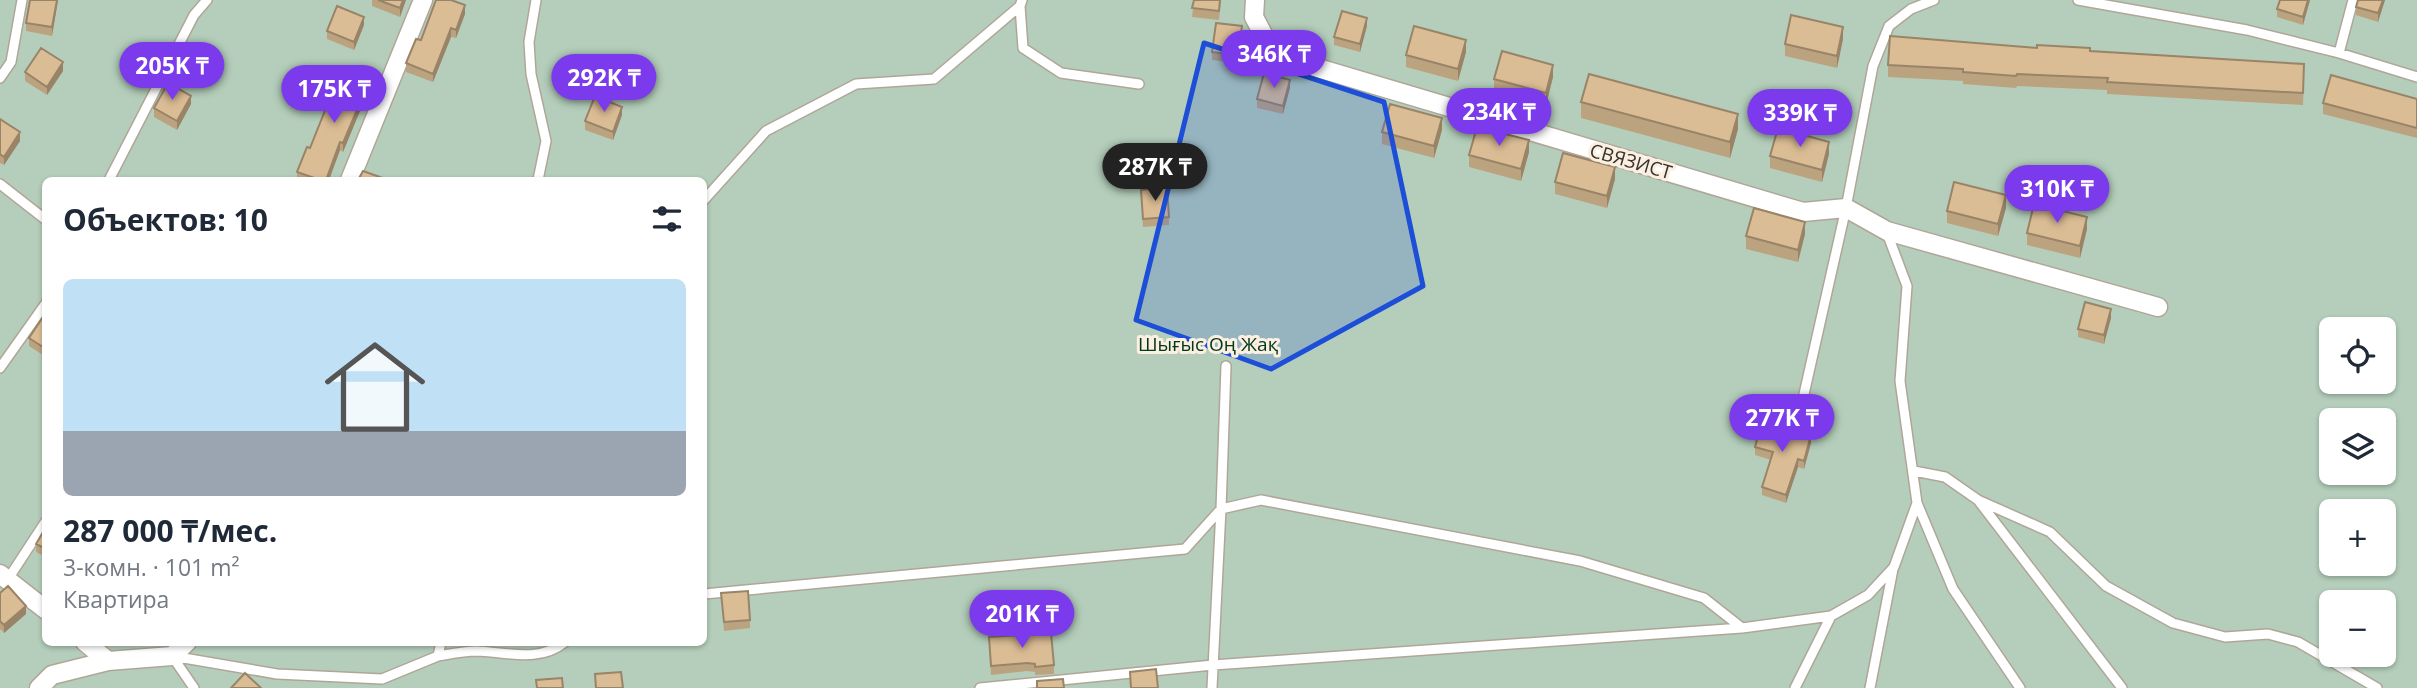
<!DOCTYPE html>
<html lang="ru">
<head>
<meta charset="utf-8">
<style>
	body { margin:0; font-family:"Open Sans",sans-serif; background:#f6f6f7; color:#1f2937; height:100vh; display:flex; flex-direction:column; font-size:26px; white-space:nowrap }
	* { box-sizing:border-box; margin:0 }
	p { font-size:23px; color:#747a83 }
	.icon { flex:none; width:38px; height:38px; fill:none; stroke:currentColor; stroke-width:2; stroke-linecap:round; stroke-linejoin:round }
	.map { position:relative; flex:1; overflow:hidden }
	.panel { position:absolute; left:42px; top:177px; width:665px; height:469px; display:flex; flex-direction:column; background:#fff; border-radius:10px; box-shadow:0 2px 5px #0004 }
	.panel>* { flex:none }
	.tools { position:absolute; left:2319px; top:317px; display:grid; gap:14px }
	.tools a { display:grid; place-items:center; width:77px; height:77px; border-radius:10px; background:#fff; box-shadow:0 2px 5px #0004; font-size:35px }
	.price { position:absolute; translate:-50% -60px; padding:0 16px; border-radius:24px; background:#7c3aed; color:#fff; font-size:23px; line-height:46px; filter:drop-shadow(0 2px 4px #0008) }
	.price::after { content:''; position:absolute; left:50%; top:42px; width:21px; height:16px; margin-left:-10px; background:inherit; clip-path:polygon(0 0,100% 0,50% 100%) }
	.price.selected { background:#222; color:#fff }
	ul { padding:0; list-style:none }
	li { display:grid; align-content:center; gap:14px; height:371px; padding:0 21px }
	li+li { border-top:2px solid #e0e1e3 }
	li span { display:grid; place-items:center; height:217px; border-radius:10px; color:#555 }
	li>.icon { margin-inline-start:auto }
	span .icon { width:126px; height:126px; fill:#fffc; stroke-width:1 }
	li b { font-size:30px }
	h2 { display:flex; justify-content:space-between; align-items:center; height:84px; padding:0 21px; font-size:30px }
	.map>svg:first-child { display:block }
	.green { fill:#b4cebb; fill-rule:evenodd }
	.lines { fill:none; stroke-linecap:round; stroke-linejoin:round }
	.service-casing { stroke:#b0a698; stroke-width:12 }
	.minor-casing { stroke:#b0a698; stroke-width:21 }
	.service { stroke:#fff; stroke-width:9 }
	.minor { stroke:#fff; stroke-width:18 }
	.wall { fill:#bca380 }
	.shaded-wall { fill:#998468 }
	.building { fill:#dbbd95; stroke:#998468; stroke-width:2 }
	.marked { fill:#1d4ed8; fill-opacity:0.2; stroke:#1d4ed8; stroke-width:5; stroke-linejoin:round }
	.labels { text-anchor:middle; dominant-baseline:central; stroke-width:6; stroke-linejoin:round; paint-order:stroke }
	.street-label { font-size:19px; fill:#36322c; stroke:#faefe0 }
	.park-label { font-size:19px; fill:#00381b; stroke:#faefe0 }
</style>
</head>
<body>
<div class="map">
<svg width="2417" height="688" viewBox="0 0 2417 688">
	<rect width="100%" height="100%" fill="#faefe0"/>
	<!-- green -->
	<path class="green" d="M 0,0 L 2417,0 L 2417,688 L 0,688 ZM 46,180 L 704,180 L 704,642 L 46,642 ZM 2331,329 L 2384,329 L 2384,382 L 2331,382 ZM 2331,420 L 2384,420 L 2384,472 L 2331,472 ZM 2331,511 L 2384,511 L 2384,564 L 2331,564 ZM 2331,602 L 2384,602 L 2384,654 L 2331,654 Z"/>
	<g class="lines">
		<defs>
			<path id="service" d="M 536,0 L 529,42 L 531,74 L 546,141 L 538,180
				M 2078,0 L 2247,30 L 2339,53 L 2417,77
				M 1020,6 L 1023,48 L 1061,73 L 1139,84
				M 2339,53 L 2353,0
				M 0,78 L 11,62 L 22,0
				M 109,180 L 194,15 L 207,0
				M 0,184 L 46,220
				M 704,200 L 766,131 L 856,84 L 934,79 L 1020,6 L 1022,0
				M 0,368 L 46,303
				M 1802,403 L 1846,208 L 1873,66 L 1889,26 L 1911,9 L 1934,0
				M 1914,471 L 1945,477 L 1978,500 L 2122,688
				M 1978,500 L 2050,532 L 2106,586 L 2173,623 L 2225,637 L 2268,634 L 2298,642 L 2377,688
				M 1917,503 L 1953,589 L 2020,688
				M 8,579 L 46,521
				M 704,594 L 1185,549 L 1221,509 L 1226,366
				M 441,642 L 438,656 C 450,654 464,651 476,651 C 507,652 539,663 565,642
				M 194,688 L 172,656 L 277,674 L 382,679 L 438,656
				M 980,688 L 1213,665 L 1742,628 L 1831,616 L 1868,595 L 1894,567 L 1917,503 L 1900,381 L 1907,286 L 1887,233
				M 1212,688 L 1221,509 L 1261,500 L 1580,561 L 1704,598 L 1742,628
				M 1795,688 L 1831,616
				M 1870,688 L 1893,569"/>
			<path id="minor" d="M 1255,0 L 1254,17 L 1274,55 L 1803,212 L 1846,208 L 1887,231 L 2158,307
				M 350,180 L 423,0
				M 0,574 L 46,610
				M 85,642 L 108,661
				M 39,688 L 52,675 L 108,661 L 172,656 L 187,642"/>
		</defs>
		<!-- service casing -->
		<use href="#service" class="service-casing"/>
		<!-- minor casing -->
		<use href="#minor" class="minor-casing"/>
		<!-- service -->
		<use href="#service" class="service"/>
		<!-- minor -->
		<use href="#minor" class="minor"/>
	</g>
	<!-- wall -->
	<path class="wall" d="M 30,0 L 58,0 L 52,36 L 26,31 L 26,23 Z
		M 372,0 L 406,0 L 400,17 L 372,6 Z
		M 1194,0 L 1221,0 L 1219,20 L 1192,17 Z
		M 2310,0 L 2303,25 L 2277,17 L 2277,9 Z
		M 2385,0 L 2378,22 L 2356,15 L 2356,7 Z
		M 465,14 L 456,38 L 451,37 L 433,82 L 406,72 L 406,63 L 421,40 Z
		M 364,25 L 354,50 L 327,39 L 327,31 Z
		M 1367,26 L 1360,52 L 1334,45 L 1334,37 Z
		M 1242,34 L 1238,63 L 1212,60 L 1212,52 Z
		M 1843,39 L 1837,68 L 1785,56 L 1785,44 Z
		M 2037,48 L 2090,51 L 2304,76 L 2303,105 L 2107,94 L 2107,90 L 2017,86 L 2016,88 L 1963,84 L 1963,81 L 1888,77 L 1888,65 Z
		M 1466,52 L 1458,81 L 1406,67 L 1406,55 Z
		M 63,71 L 47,95 L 25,81 L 25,72 Z
		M 1553,77 L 1546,105 L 1494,91 L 1494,79 Z
		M 370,87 L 343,152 L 340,150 L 329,180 L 297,180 L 297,172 L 310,148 Z
		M 1290,88 L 1283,114 L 1257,108 L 1257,99 Z
		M 2417,99 L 2417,138 L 2323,114 L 2323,103 Z
		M 1581,102 L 1738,129 L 1730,158 L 1581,118 Z
		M 191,104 L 177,130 L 154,117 L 154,108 Z
		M 622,115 L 613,140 L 585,130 L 585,121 Z
		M 0,119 L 20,141 L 4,165 L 0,163 Z
		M 1442,130 L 1434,158 L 1382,144 L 1382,132 Z
		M 1529,152 L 1521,181 L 1469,167 L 1469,155 Z
		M 1829,154 L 1822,182 L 1770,168 L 1770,156 Z
		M 1615,179 L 1607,208 L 1555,194 L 1555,182 Z
		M 1141,190 L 1169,217 L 1169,225 L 1143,227 Z
		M 2006,208 L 1998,236 L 1947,223 L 1947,211 Z
		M 2087,229 L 2080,258 L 2027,245 L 2027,233 Z
		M 1805,234 L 1798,262 L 1746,249 L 1746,236 Z
		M 46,314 L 46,357 L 29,346 L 29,338 Z
		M 2111,318 L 2104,344 L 2078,337 L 2078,329 Z
		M 1811,443 L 1804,469 L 1798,467 L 1786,503 L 1762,495 L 1762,487 L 1771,460 L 1755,455 L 1755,447 Z
		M 46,527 L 46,557 L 36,552 L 36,544 Z
		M 0,593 L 26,614 L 4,633 L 0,629 Z
		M 721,593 L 750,620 L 750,628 L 724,631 Z
		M 989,637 L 1054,665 L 1054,674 L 1035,675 L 1035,672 L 1027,671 L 991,675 Z"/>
	<!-- shaded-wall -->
	<path class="shaded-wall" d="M 57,0 L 58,0 L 52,36 L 52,27 Z
		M 403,0 L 406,0 L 400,17 L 400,8 Z
		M 2308,0 L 2310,0 L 2303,25 L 2303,17 Z
		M 2383,0 L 2385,0 L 2378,22 L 2378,13 Z
		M 465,5 L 465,14 L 456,38 L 456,30 Z
		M 364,17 L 364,25 L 354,50 L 354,42 Z
		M 1367,18 L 1367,26 L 1360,52 L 1360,44 Z
		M 1242,26 L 1242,34 L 1238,63 L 1238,55 Z
		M 1843,27 L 1843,39 L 1837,68 L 1837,56 Z
		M 451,28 L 451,37 L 433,82 L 433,74 Z
		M 1466,40 L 1466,52 L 1458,81 L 1458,69 Z
		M 63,62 L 63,71 L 47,95 L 47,87 Z
		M 1553,65 L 1553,77 L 1546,105 L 1546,93 Z
		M 370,79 L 370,87 L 343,152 L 343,143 Z
		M 1290,80 L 1290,88 L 1283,114 L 1283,106 Z
		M 191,96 L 191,104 L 177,130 L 177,121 Z
		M 622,107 L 622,115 L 613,140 L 613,132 Z
		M 1738,114 L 1738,129 L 1730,158 L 1730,142 Z
		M 1442,118 L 1442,130 L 1434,158 L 1434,146 Z
		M 20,132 L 20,141 L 4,165 L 4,157 Z
		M 1529,140 L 1529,152 L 1521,181 L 1521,169 Z
		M 340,142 L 340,150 L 329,180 L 326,180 Z
		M 1829,142 L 1829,154 L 1822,182 L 1822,170 Z
		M 1615,167 L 1615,179 L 1607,208 L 1607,196 Z
		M 2006,195 L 2006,208 L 1998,236 L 1998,224 Z
		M 2087,217 L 2087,229 L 2080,258 L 2080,246 Z
		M 1805,222 L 1805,234 L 1798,262 L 1798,250 Z
		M 2111,309 L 2111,318 L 2104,344 L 2104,335 Z
		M 1811,435 L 1811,443 L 1804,469 L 1804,461 Z
		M 1798,459 L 1798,467 L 1786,503 L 1786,495 Z
		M 26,606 L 26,614 L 4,633 L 4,625 Z"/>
	<!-- building -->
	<path class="building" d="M 30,0 L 57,0 L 52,27 L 26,23 Z
		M 378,0 L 403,0 L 400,8 Z
		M 436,0 L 451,0 L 465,5 L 456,30 L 451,28 L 433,74 L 406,63 L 416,39 L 421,40 Z
		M 1194,0 L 1220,0 L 1219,11 L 1192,8 Z
		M 2280,0 L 2308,0 L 2303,17 L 2277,9 Z
		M 2358,0 L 2383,0 L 2378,13 L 2356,7 Z
		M 337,6 L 364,17 L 354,42 L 327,31 Z
		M 1342,11 L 1367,18 L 1360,44 L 1334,37 Z
		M 1791,15 L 1843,27 L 1837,56 L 1785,44 Z
		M 1216,23 L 1242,26 L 1238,55 L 1212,52 Z
		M 1414,26 L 1466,40 L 1458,69 L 1406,55 Z
		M 1890,36 L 2037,48 L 2037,45 L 2090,48 L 2090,51 L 2304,64 L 2303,93 L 2107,82 L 2108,78 L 2017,74 L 2016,76 L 1963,72 L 1963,69 L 1888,65 Z
		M 41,48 L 63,62 L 47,87 L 25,72 Z
		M 1502,51 L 1553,65 L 1546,93 L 1494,79 Z
		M 342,68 L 370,79 L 343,143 L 340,142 L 326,180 L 320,180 L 297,172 L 307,147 L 310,148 Z
		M 1264,73 L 1290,80 L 1283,106 L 1257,99 Z
		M 1589,74 L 1738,114 L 1730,142 L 1581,102 Z
		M 2331,75 L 2417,99 L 2417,128 L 2323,103 Z
		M 168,83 L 191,96 L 177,121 L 154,108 Z
		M 595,96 L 622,107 L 613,132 L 585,121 Z
		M 1390,104 L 1442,118 L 1434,146 L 1382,132 Z
		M 0,119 L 20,132 L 4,157 L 0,154 Z
		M 1477,127 L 1529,140 L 1521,169 L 1469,155 Z
		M 1778,128 L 1829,142 L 1822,170 L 1770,156 Z
		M 1563,153 L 1615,167 L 1607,196 L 1555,182 Z
		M 363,171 L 388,180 L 358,180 Z
		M 1954,182 L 2006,195 L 1998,224 L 1947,211 Z
		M 1167,187 L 1169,217 L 1143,219 L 1141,190 Z
		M 2034,204 L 2087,217 L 2080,246 L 2027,233 Z
		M 1754,208 L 1805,222 L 1798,250 L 1746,236 Z
		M 2085,302 L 2111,309 L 2104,335 L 2078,329 Z
		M 45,314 L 46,314 L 46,349 L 29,338 Z
		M 1762,421 L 1811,435 L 1804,461 L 1798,459 L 1786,495 L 1762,487 L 1773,452 L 1755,447 Z
		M 46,527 L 46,549 L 36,544 Z
		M 8,586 L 26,606 L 4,625 L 0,621 L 0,593 Z
		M 748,591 L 750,620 L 724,622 L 721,593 Z
		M 1051,633 L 1054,665 L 1035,667 L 1035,664 L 1027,663 L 991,666 L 989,637 Z
		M 1156,669 L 1158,688 L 1131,688 L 1130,672 Z
		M 621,672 L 623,688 L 596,688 L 595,674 Z
		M 245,673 L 261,688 L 231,688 Z
		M 562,678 L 563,688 L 537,688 L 536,680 Z
		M 1063,679 L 1064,688 L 1037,688 L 1037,681 Z"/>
	<!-- marked area -->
	<path class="marked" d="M 1204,43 L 1384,102 L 1423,286 L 1271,369 L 1136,320 Z"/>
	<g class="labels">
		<!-- street labels -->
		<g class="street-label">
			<text transform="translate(1631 161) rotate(16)">СВЯЗИСТ</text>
		</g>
		<!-- park labels -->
		<g class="park-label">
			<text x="1208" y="344">Шығыс Оң Жақ</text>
		</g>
	</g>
</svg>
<div class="tools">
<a><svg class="icon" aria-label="locate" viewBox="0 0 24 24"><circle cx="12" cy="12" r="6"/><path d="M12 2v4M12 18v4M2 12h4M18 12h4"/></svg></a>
<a><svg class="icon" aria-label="layers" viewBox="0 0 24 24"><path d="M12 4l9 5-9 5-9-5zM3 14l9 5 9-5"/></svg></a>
<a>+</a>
<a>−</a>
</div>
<b class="price" style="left:1274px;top:90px">346K ₸</b>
<b class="price" style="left:172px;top:102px">205K ₸</b>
<b class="price" style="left:604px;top:114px">292K ₸</b>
<b class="price" style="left:334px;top:125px">175K ₸</b>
<b class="price" style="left:1499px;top:148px">234K ₸</b>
<b class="price" style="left:1800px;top:149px">339K ₸</b>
<b class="price selected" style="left:1155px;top:203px">287K ₸</b>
<b class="price" style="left:2057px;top:225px">310K ₸</b>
<b class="price" style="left:1782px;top:454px">277K ₸</b>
<b class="price" style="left:1022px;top:650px">201K ₸</b>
<section class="panel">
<h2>Объектов: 10<svg class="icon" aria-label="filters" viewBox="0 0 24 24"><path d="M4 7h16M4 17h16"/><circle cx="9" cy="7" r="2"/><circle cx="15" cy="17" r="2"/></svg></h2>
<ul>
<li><span style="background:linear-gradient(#bfe0f5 70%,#9aa5b1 0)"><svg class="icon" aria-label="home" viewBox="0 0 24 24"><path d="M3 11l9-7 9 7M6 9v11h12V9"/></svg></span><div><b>287 000 ₸/мес.</b><p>3-комн. · 101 m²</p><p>Квартира</p></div></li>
</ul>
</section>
</div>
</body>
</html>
